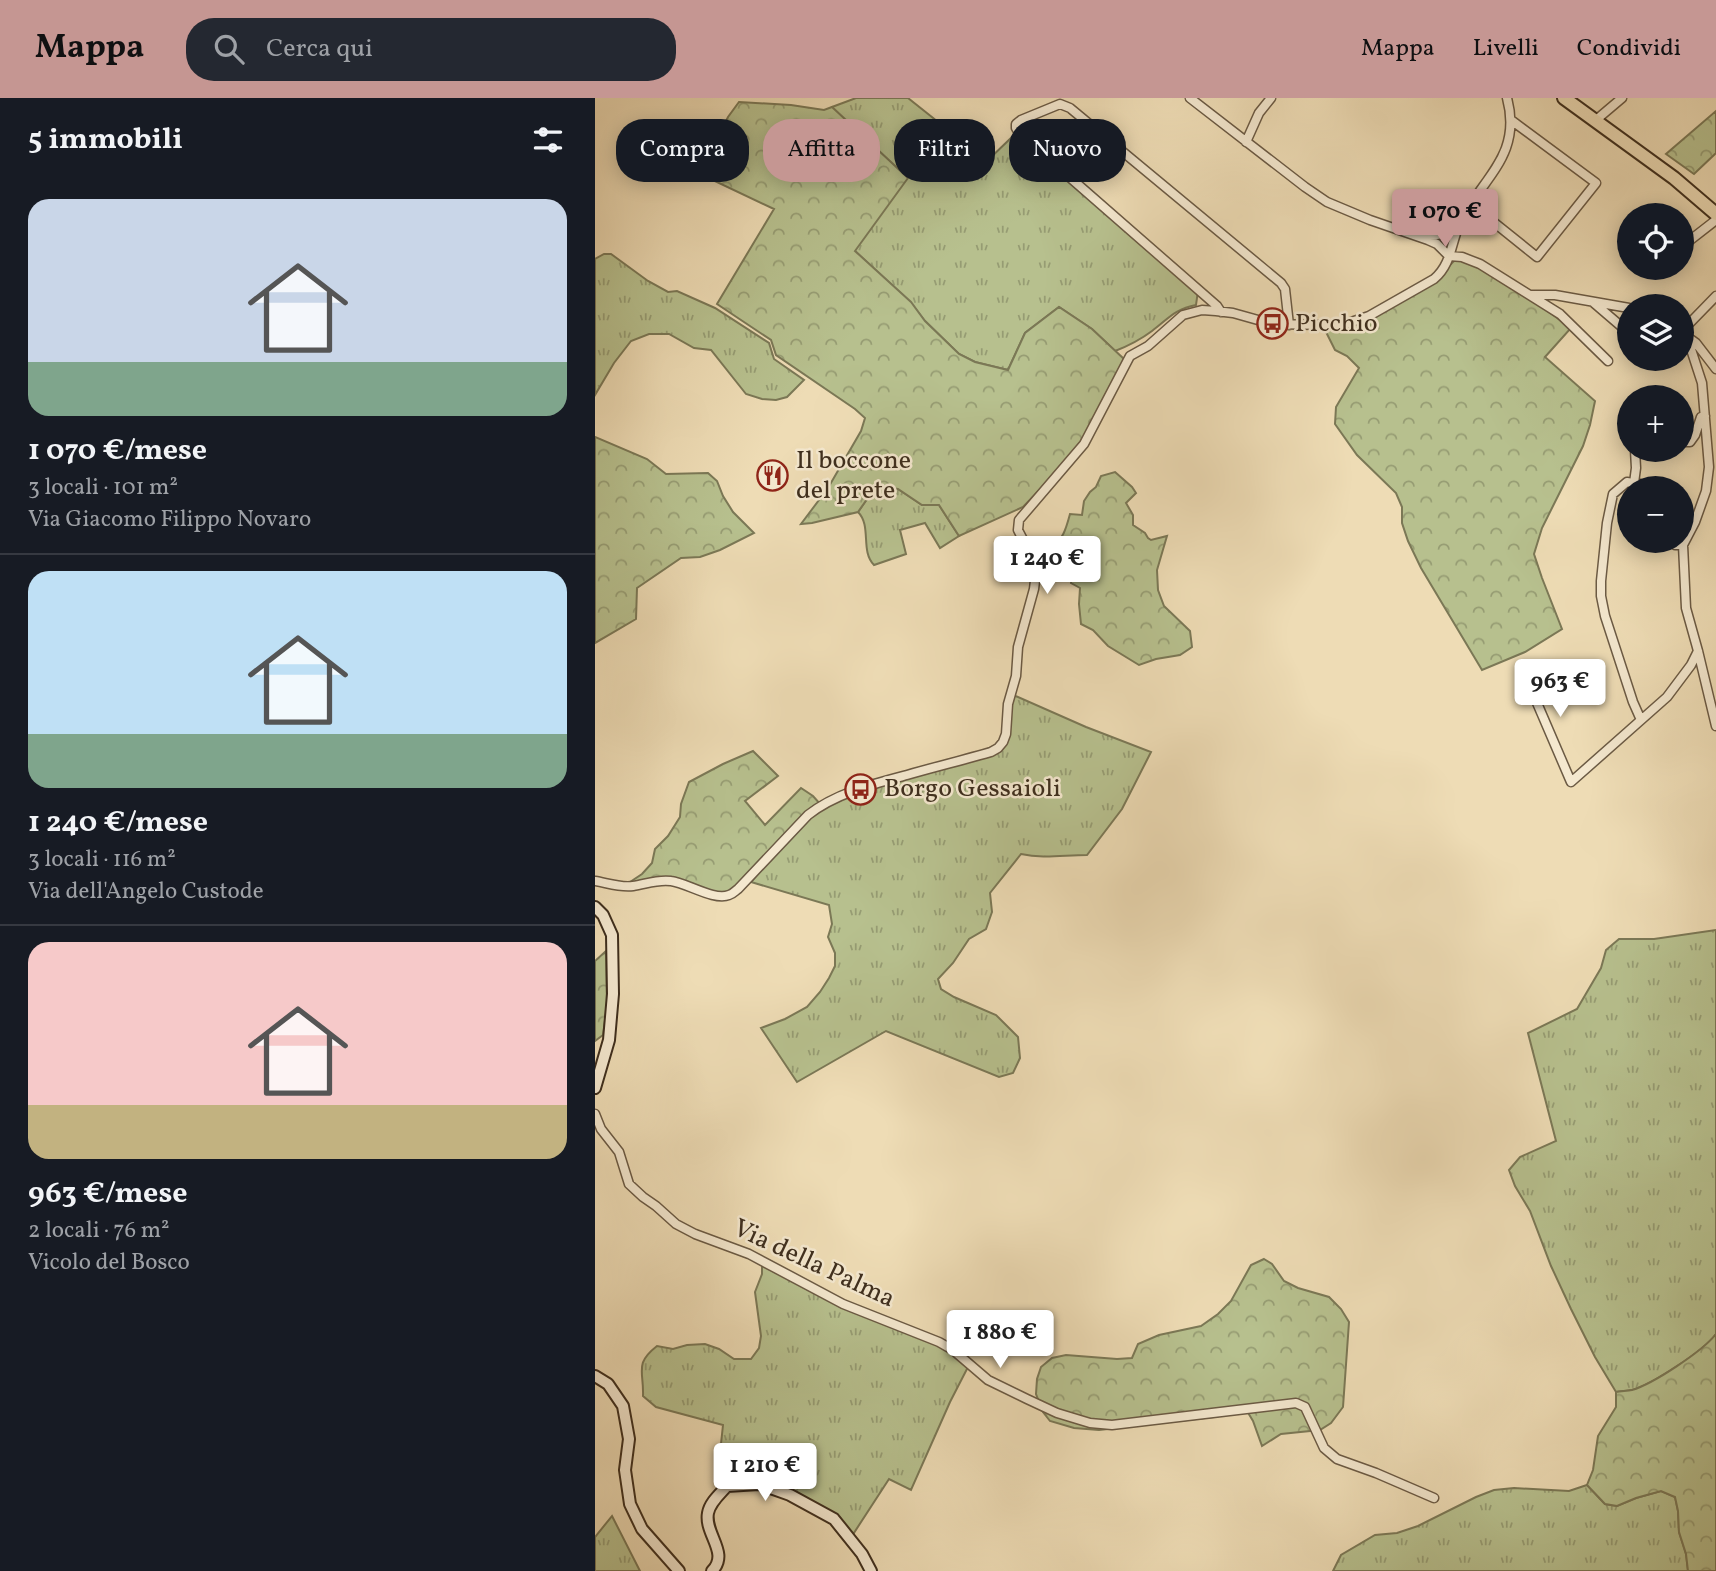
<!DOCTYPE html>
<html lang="it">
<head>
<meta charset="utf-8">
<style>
	body { margin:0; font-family:Vollkorn,serif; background:#242831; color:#f1f3f6; height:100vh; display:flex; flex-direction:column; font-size:26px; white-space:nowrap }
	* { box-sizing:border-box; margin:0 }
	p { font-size:23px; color:#9ea1a6 }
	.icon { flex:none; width:38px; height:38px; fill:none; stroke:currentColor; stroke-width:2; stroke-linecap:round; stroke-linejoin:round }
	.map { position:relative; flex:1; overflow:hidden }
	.panel { display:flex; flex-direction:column; background:#171b24; width:595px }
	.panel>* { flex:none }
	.top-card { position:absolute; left:21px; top:21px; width:665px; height:63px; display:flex; gap:14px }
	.controls { position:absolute; left:1022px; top:105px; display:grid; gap:14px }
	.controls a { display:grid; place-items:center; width:77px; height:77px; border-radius:50%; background:#171b24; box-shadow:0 4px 18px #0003; font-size:35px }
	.price { position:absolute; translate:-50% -60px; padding:0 16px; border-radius:7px; background:#fff; color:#222; font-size:23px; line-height:46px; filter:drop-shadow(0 2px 4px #0008) }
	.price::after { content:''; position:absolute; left:50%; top:42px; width:21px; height:16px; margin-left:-10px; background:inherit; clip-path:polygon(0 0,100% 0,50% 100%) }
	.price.selected { background:#c59692; color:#111 }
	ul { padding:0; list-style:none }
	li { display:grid; align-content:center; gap:14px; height:371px; padding:0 28px }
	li+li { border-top:2px solid #363941 }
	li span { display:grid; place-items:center; height:217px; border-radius:21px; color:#555 }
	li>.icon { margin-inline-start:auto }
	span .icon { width:126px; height:126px; fill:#fffc; stroke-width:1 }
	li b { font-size:30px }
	h2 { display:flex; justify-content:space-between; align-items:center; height:84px; padding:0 28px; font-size:30px }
	.chip { padding:0 24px; border-radius:28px; background:#171b24; box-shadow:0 4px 18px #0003; font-size:24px; line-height:63px }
	.chip.selected { background:#c59692; color:#111 }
	header { display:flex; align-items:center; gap:42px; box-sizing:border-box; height:98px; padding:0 35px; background:#c59692; color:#111 }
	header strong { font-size:33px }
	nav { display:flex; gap:38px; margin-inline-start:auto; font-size:24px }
	.search { width:490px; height:63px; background:#242831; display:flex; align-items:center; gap:18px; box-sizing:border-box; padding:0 24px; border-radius:28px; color:#9ea1a6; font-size:26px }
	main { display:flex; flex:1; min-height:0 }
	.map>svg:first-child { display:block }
	.grass { fill:url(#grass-tufts); stroke:#7b7856; stroke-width:2 }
	.forest { fill:url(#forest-crowns); stroke:#7b7856; stroke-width:2 }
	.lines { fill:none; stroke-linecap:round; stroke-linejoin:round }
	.street-casing { stroke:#6b5a44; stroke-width:11 }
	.secondary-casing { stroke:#3f2f1e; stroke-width:14 }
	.primary-casing { stroke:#3f2f1e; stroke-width:16 }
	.street { stroke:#f4e8cf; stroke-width:8 }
	.secondary { stroke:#f4e8cf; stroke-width:10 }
	.primary { stroke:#eedcb5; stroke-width:12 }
	.labels { text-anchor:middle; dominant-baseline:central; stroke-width:5; stroke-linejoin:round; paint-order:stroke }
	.poi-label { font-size:26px; fill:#3f2f1e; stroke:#f4e8cf; text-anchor:start }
	.street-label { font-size:26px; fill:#3f2f1e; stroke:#f4e8cf }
</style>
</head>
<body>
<header>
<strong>Mappa</strong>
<div class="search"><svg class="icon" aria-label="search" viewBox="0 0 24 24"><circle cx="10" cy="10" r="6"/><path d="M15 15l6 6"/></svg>Cerca qui</div>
<nav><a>Mappa</a><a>Livelli</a><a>Condividi</a></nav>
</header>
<main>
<section class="panel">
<h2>5 immobili<svg class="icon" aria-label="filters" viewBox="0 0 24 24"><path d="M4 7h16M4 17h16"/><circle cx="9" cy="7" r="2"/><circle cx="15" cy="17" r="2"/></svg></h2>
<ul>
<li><span style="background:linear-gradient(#c9d6e8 75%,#7fa58c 0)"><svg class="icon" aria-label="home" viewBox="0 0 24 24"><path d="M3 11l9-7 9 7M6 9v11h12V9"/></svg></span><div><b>1 070 €/mese</b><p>3 locali · 101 m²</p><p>Via Giacomo Filippo Novaro</p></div></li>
<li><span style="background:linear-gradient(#bfe0f5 75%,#7fa58c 0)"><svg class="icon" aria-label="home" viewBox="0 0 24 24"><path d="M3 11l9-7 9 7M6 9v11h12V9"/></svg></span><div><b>1 240 €/mese</b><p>3 locali · 116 m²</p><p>Via dell'Angelo Custode</p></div></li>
<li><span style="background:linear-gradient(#f6c9c9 75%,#c2b280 0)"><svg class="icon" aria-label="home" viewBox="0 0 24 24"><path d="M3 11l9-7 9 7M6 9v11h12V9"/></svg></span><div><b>963 €/mese</b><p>2 locali · 76 m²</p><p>Vicolo del Bosco</p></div></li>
</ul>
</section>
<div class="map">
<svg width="1121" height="1473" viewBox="0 0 1121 1473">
	<defs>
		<pattern id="grass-tufts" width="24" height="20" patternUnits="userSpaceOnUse" patternTransform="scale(1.75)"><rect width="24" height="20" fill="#b7c08e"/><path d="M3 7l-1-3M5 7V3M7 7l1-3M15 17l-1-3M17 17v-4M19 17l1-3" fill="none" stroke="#969c73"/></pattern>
		<pattern id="forest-crowns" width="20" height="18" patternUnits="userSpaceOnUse" patternTransform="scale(1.75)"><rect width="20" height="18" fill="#b7c08e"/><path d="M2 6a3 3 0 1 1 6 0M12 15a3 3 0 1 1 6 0" fill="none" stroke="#969c73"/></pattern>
	</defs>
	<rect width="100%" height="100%" fill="#eedcb5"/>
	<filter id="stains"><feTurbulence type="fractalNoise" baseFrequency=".00286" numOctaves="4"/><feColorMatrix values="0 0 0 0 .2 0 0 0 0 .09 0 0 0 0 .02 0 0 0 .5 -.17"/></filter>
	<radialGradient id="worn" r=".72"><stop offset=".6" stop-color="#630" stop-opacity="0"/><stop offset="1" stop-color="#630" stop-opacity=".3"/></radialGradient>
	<!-- grass -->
	<path class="grass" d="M 261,0 L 313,0 L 367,43 L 390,65 L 421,35 L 603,193 L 601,207 C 580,211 573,221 557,233 C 545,242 533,248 520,253 L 497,231 L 464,209 L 430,235 L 413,272 L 380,264 L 364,256 L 330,223 L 315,204 L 260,153 L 237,9 Z
		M 9,156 L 16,156 L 53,183 L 73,194 L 82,193 L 120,210 L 174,245 L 179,261 L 209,282 L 192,299 L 181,302 L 167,301 L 151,296 L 116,252 L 99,250 L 74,236 L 54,236 L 36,243 L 19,265 L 0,297 L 0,161 Z
		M 289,389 L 303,391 L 327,407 L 344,407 L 364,438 L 345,450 L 330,425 L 305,432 L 311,456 L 279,467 C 265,453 277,428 263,414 L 277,394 Z
		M 416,596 L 491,629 L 556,654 L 527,711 L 492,757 C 469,757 448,761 426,756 L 395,795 L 397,814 L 391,831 L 374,841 L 358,865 L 343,881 L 346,891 L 359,899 L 401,917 L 423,939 L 425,960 L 418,975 L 404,979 L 291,933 L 202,984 L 166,930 L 190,921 L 212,909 L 225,894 L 234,880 L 240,868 L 240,855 L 233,839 L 237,826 L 234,807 L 156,784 L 201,732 L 222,713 L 256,694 L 388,653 L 403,646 L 411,637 Z
		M 1121,832 L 1121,1236 C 1108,1253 1058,1286 1037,1292 C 1032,1293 1026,1293 1021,1294 L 1000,1259 L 976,1211 L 956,1168 L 935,1113 L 920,1088 L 914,1072 L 925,1059 L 961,1043 L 933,935 L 982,911 L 1006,870 L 1011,852 L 1024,841 L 1059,841 Z
		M 167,1163 C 184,1173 201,1184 219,1192 C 269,1216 331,1232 373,1269 L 355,1304 L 316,1392 L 294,1381 L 255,1441 L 241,1425 L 188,1393 L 127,1386 L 123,1374 L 128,1327 L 61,1309 L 48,1298 C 49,1273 39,1266 62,1248 L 78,1251 L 92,1247 L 110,1246 L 124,1251 L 139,1261 L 156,1261 L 164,1250 L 166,1238 L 160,1194 L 167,1176 Z
		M 992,1387 L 1010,1406 L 1022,1408 L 1041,1400 L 1066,1393 L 1080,1399 L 1083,1413 L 1084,1434 L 1091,1456 L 1093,1473 L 738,1473 L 746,1457 L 780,1437 L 802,1435 L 823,1428 L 881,1399 L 899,1392 L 919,1390 L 974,1393 Z
		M 17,1418 L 45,1473 L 0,1473 L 0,1439 Z"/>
	<!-- forest -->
	<path class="forest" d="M 144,4 L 196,7 L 229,12 L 237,9 L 313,80 L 260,153 L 316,204 L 330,223 L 364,256 L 380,264 L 413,272 L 430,235 L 464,209 L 497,231 L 529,261 L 489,340 L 454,382 L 428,409 L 364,438 L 344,407 L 327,407 L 303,391 L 289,389 L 277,394 L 263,414 L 217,425 L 206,426 L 233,390 L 266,333 L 270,320 L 260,311 L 181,257 L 176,242 L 122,206 L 179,111 L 105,76 L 133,19 Z
		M 1121,13 L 1121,55 L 1099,76 L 1071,56 Z
		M 866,156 L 911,183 L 976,230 L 950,259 L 1000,303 L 995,327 L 988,348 L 947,430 L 939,456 L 947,480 L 967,531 L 930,554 L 887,572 L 826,470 L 813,443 L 807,425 L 807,409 L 801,395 L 762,357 L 740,326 L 741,309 L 764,270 L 752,258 L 740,252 L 731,234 L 819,196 L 849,173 Z
		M 0,339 L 52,361 L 71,376 L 113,375 L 122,383 L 128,398 L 138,414 L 159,435 L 125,452 L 105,459 L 86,460 L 42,490 L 41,521 L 0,545 Z
		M 520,374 L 537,389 L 541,395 L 531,405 L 538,417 L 538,427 L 550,435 L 553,440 L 556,442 L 572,438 L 562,472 L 563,492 L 569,508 L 595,533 L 597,549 L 585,557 L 561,561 L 544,567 L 513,548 L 498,532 L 486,526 L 484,506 L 485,490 L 476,485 L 478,475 L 452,464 L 455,451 C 468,442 471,431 475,416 L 487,417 L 489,403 L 495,394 L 501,389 L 506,378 Z
		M 158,653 L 183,678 L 150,703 L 170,727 L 206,690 L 218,698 L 226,707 L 134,797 L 88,786 L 35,784 L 47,776 L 57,765 L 60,751 L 73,738 L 85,719 L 86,706 L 94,684 L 128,666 Z
		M 11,853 L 12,908 L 8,937 L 0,943 L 0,863 Z
		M 669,1161 L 677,1166 L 689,1183 L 703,1190 L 734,1199 L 746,1211 L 754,1224 L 748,1309 L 736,1325 L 725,1332 L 686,1336 L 667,1348 L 658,1323 L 652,1313 L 619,1319 L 504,1332 L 479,1330 L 455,1323 L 448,1314 L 441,1296 L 442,1281 L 446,1269 L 457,1260 L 471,1257 L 522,1261 L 537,1260 L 543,1246 L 564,1237 L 606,1228 L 623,1216 L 636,1203 L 656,1167 Z
		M 1121,1236 L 1121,1473 L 1093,1473 L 1091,1456 L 1084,1434 L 1083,1413 L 1080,1399 L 1066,1393 L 1041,1400 L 1022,1408 L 1010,1406 L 992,1387 L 998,1372 L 1003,1338 L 1021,1309 L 1021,1294 C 1026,1293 1032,1293 1037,1292 C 1058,1286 1108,1253 1121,1236 Z"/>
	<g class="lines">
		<defs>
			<path id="street" d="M 595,0 L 710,89 L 732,104 L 775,122 L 833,142 L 842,146 L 854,158
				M 1001,22 L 1027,0
				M 651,44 L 664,15 L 676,0
				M 876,106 L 942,159 L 1001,85 L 916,22
				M 828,137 C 842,138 853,137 864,127
				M 1087,146 L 1094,143 L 1121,122
				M 854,158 L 867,159 L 885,166 L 965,216 L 1013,263
				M 1033,160 L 1034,159
				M 935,197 L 960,197 L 1034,210
				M 999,205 L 1034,235
				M 626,214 L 622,208 L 424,35 L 421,30 L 421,26 L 426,22 L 465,6 L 475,10 L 686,185 L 690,191 L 694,227
				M 1087,233 L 1121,198
				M 1087,235 L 1101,245 L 1121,271
				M 1092,239 L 1107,285 L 1114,369 L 1111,393 L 1100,424 L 1088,447 L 1091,510 L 1103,553 L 1121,628
				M 1087,344 L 1095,344 L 1100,337 L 1106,319 L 1110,318
				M 1039,385 L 1041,370 L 1040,352
				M 1074,443 L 1080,447 L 1088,447
				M 927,570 L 976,684 L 1072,599 L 1096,567 L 1103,553
				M 1046,622 L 1038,604 L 1010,518 L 1006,498 L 1006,483 L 1012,425 L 1018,396 L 1032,384 L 1045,386 L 1050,390
				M 0,783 C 12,785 26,790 38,788 C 51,786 63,781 76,783 C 92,785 119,803 134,797 C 138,796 140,793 143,791 L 213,717 C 241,695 278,686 312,677 C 340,669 368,662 396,654 L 403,650 L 408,644 L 411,636 L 413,606 L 421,578 L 423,549 L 439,491 L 441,475 L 437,459 L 423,432 L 424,422 L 489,346 L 535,258 L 553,248 L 588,217 L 607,212 L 621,213 L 638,215 L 677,226 L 733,227 L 753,225 L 774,218 L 839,181 C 856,167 856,146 864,127 C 885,81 928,59 912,0
				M 0,1016 L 6,1031 L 24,1054 L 34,1086 L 48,1099 L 61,1108 L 81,1126 L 100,1136 L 154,1156 L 248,1206 L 344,1244 L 358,1252 L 393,1282 L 432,1301 L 462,1315 L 495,1325 L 517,1327 L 701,1305 L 710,1309 L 729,1350 L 742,1361 L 781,1375 L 839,1400"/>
			<path id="secondary" d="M 0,809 L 8,817 L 17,837 L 18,896 L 14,942 L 0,990
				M 0,1278 L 13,1286 L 28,1308 L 34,1341 L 30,1372 L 35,1406 L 47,1431 L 84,1473
				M 117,1473 C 135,1455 109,1436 113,1415 C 115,1404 125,1396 132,1388 L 164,1386 L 195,1397 L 239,1421 L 267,1456 L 276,1473"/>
			<path id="primary" d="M 969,0 L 1079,80 L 1121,116"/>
		</defs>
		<!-- street casing -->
		<use href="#street" class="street-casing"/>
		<!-- secondary casing -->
		<use href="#secondary" class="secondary-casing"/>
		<!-- primary casing -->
		<use href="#primary" class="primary-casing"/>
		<!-- street -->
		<use href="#street" class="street"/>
		<!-- secondary -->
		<use href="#secondary" class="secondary"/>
		<!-- primary -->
		<use href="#primary" class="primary"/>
	</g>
	<!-- icons -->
	<defs>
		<symbol id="bus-ring" viewBox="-11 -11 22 22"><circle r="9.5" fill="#f4e8cf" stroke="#8f2418" stroke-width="1.5"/><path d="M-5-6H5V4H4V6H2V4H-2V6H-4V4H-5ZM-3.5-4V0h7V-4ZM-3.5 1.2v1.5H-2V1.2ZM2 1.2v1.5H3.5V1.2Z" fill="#8f2418"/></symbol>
		<symbol id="restaurant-ring" viewBox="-11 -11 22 22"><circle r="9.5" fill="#f4e8cf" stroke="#8f2418" stroke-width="1.5"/><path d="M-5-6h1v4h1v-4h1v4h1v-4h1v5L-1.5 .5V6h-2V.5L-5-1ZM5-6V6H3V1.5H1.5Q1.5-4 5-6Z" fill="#8f2418"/></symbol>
	</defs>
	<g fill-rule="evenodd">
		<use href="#bus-ring" x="660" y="208" width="35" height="35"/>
		<use href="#restaurant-ring" x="160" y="360" width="35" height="35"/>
		<use href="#bus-ring" x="248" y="674" width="35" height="35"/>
	</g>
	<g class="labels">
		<!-- poi labels -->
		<g class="poi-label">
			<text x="700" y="226">Picchio</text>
			<text x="201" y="363">Il boccone<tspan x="201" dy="30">del prete</tspan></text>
			<text x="289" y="691">Borgo Gessaioli</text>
		</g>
		<!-- street labels -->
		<g class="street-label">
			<text transform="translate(219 1166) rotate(25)">Via della Palma</text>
		</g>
	</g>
	<rect width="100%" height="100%" filter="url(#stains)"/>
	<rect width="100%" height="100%" fill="url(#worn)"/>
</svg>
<div class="controls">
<a><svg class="icon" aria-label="locate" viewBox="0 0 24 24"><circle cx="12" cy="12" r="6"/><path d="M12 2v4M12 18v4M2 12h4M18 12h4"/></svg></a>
<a><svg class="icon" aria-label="layers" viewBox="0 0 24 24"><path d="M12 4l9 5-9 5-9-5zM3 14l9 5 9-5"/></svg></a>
<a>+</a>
<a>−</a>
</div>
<b class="price selected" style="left:850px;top:151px">1 070 €</b>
<b class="price" style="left:452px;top:498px">1 240 €</b>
<b class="price" style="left:965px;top:621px">963 €</b>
<b class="price" style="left:405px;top:1272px">1 880 €</b>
<b class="price" style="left:170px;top:1405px">1 210 €</b>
<div class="top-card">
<a class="chip">Compra</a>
<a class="chip selected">Affitta</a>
<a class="chip">Filtri</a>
<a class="chip">Nuovo</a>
</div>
</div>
</main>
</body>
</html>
